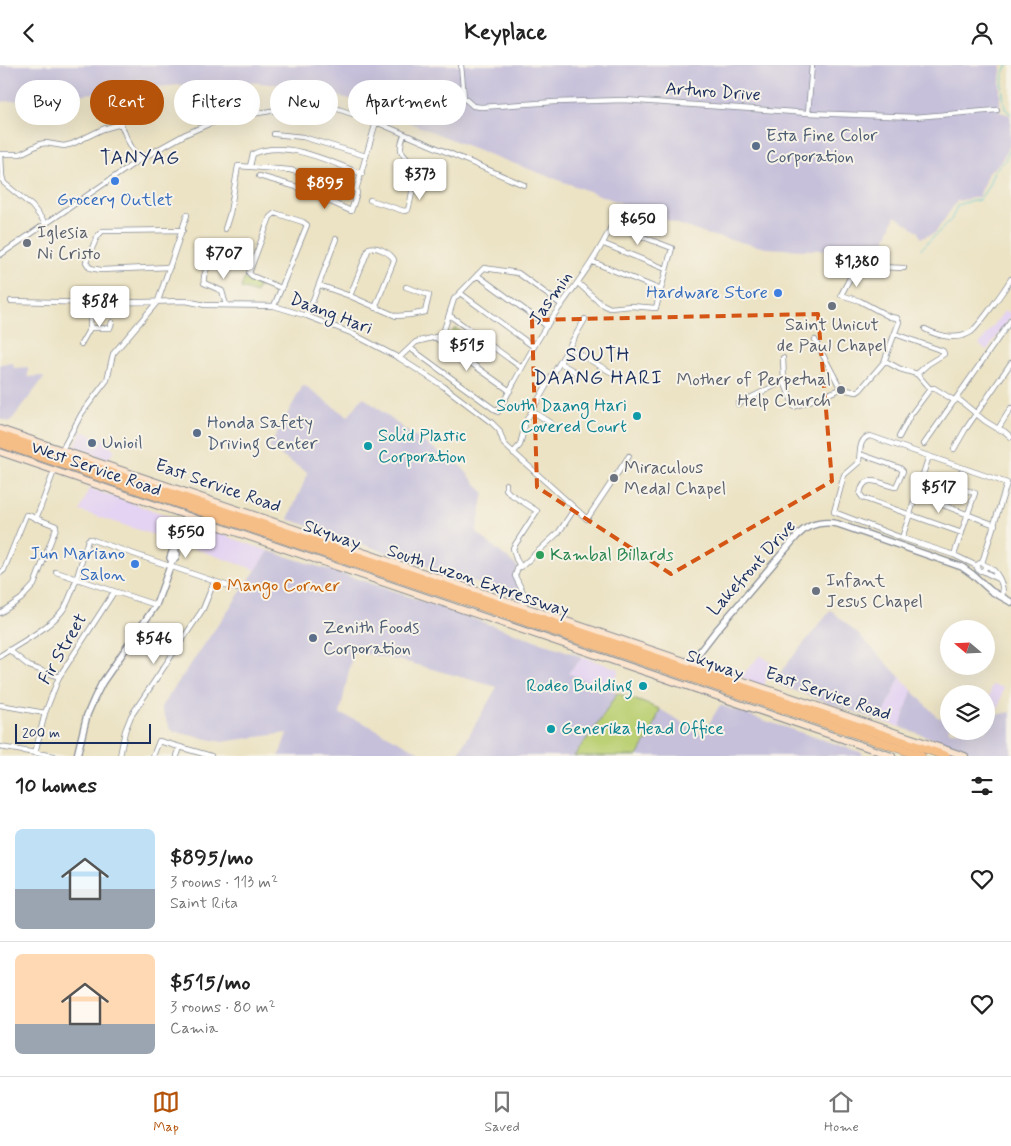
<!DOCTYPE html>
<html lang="en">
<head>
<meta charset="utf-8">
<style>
	body { margin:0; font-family:Mynerve,sans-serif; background:#f2f2f2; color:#222; height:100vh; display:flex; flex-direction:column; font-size:19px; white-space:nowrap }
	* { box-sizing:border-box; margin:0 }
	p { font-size:16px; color:#767676 }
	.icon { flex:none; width:28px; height:28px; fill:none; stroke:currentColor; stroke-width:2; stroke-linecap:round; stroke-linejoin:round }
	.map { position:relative; height:691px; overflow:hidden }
	.drawer { display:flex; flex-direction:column; background:#fff; flex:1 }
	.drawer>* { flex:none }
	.banner { position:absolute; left:15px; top:15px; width:500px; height:45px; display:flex; gap:10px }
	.needle { width:32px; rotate:289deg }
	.controls { position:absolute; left:940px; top:555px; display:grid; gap:10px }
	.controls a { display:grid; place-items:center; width:55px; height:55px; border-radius:50%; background:#fff; box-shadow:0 5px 20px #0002; font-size:25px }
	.scale { position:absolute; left:15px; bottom:12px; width:136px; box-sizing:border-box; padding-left:5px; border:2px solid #1b2f5e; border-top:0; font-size:14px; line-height:18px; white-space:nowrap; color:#1b2f5e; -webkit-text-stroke:4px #f7f3e8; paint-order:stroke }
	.price { position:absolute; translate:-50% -42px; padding:0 11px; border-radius:5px; background:#fff; color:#222; font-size:16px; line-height:32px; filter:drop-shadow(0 1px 2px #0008) }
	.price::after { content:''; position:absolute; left:50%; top:30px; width:15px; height:11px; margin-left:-8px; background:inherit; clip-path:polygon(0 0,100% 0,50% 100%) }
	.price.current { background:#b45309; color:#fff }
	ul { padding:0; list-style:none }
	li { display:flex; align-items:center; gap:15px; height:125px; padding:0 15px }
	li+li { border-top:1px solid #e0e0e0 }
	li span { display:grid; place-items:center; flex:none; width:140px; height:100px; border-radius:8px; color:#555 }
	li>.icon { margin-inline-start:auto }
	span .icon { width:60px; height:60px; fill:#fffc; stroke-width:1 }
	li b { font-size:21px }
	h2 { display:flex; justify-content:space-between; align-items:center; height:60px; padding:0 15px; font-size:21px }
	.chip { padding:0 18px; border-radius:22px; background:#fff; box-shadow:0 5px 20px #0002; font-size:18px; line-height:45px }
	.chip.current { background:#b45309; color:#fff }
	header { display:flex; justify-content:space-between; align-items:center; height:65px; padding:0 15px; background:#fff; font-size:22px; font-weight:700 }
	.dock { display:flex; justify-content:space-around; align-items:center; height:70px; border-top:1px solid #e0e0e0; background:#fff; font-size:14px; color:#767676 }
	.dock a { display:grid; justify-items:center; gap:2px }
	.dock .current { color:#b45309 }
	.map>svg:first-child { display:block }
	.built { fill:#e4d3f2 }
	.industrial { fill:#c6c0da }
	.green { fill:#bcd074; stroke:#6c8069 }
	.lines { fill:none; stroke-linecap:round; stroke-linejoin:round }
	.stream { stroke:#5cc9d3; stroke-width:1 }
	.minor-casing { stroke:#848992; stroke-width:6 }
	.tertiary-casing { stroke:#848992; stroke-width:8 }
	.secondary-casing { stroke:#848992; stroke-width:8 }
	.motorway-casing { stroke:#848992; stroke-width:9 }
	.minor { stroke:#fff; stroke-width:4.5 }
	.tertiary { stroke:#fff; stroke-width:5.5 }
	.secondary { stroke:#fbe5cf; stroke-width:6 }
	.motorway { stroke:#f6be87; stroke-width:8 }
	.marked { fill:none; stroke:#d45514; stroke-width:4; stroke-dasharray:10 6; stroke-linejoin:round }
	.service-dot { fill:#5c6f8a; stroke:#f7f3e8; stroke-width:2 }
	.shop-dot { fill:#3f7fe0; stroke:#f7f3e8; stroke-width:2 }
	.worship-dot { fill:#6b7280; stroke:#f7f3e8; stroke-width:2 }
	.culture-dot { fill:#0f9aa8; stroke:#f7f3e8; stroke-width:2 }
	.leisure-dot { fill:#2e9e5b; stroke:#f7f3e8; stroke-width:2 }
	.food-dot { fill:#e8710a; stroke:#f7f3e8; stroke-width:2 }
	.labels { text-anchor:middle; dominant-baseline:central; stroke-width:4; stroke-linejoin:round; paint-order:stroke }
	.street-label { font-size:18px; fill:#1b2f5e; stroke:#f7f3e8 }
	.service-label { font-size:18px; fill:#4e5e75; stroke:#f7f3e8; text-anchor:start }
	.shop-label { font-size:18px; fill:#366cbe; stroke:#f7f3e8; text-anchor:end }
	.worship-label { font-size:18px; fill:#5b616d; stroke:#f7f3e8; text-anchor:start }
	.culture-label { font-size:18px; fill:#0d838f; stroke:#f7f3e8; text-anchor:end }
	.leisure-label { font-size:18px; fill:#27864d; stroke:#f7f3e8; text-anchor:start }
	.food-label { font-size:18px; fill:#c56008; stroke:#f7f3e8; text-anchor:start }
	.quarter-label { font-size:20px; letter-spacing:1px; fill:#1b2f5e; stroke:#f7f3e8 }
</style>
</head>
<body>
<header><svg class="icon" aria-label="back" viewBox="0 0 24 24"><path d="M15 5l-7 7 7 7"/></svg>Keyplace<svg class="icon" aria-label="person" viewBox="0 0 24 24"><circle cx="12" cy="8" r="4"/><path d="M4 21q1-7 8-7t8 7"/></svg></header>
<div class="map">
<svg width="1011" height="691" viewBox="0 0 1011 691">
	<rect width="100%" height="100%" fill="#f7f3e8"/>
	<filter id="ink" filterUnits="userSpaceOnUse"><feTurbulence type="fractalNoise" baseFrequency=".02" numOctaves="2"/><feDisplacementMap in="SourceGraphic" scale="10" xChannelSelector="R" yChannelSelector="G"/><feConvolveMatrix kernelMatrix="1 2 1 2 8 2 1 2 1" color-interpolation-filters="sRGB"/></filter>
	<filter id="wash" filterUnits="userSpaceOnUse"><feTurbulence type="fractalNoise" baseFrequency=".0096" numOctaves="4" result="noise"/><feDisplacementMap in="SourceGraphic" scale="20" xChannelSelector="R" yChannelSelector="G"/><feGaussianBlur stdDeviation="1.12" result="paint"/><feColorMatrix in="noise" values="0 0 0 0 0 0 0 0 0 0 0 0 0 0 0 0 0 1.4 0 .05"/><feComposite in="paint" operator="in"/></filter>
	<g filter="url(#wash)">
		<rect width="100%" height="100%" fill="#ece3c5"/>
		<!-- built -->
		<path class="built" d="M 1005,245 L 1011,249 L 1011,252 L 987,285 L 979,280 Z
			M 81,366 L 104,374 L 115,386 L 108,394 L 75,382 Z
			M 89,423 L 269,486 L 256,505 L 170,475 L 80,446 Z
			M 760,590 L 771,597 L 764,621 L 741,612 Z
			M 583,592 L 619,604 L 612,626 L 568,608 Z
			M 900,612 L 912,625 L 900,662 L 881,656 Z
			M 992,620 L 1004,622 L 999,643 L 987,641 Z"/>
		<!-- industrial -->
		<path class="industrial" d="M 0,0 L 1002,0 L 1000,12 L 1000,47 L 1010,50 L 1011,78 L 1000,98 L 988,107 L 979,132 L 957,136 L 935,168 L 921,173 L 918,166 L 895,151 L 882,184 L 804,185 L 766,183 L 705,169 L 488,89 L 353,35 L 324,27 L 295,21 L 233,16 L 212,17 L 0,37 Z
			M 13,298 L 14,303 L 28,302 L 28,312 L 41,311 L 44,313 L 10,357 L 0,354 L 0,299 Z
			M 303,320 L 348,352 L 363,332 L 408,367 L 461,401 L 484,428 L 476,467 L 518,502 L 514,509 L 521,533 L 288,454 L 308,408 L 269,383 Z
			M 269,486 L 364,516 L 583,592 L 568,608 L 617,628 L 600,656 L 574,691 L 457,691 L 497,622 L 410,598 L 353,586 L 340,649 L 360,656 L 427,691 L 279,691 L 287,668 L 222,677 L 171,666 L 161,642 Z
			M 831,545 L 859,570 L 900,612 L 881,656 L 776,619 L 782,605 Z
			M 912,625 L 937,652 L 949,655 L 949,666 L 986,666 L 986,652 L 1011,647 L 1011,691 L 983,691 L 900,662 Z
			M 720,640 L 772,658 L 863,688 L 862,691 L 637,691 L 652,667 L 660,644 L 702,670 Z"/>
		<!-- green -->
		<path class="green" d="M 244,214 L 259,219 L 256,228 L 241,223 Z
			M 455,263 L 473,275 L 466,285 L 448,273 Z
			M 617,628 L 660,644 L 652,667 L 637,691 L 574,691 L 600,656 Z"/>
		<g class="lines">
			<!-- stream -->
			<path class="stream" d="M 1008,0 C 999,12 1003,30 1005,44 L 1011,49
				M 921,184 L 951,155 L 957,141 L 963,138 L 979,135 L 988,122 L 994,106 L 1005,95 L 1011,83"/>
		</g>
	</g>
	<g filter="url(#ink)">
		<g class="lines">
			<defs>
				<path id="minor" d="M 461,0 L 464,33 L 473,41 L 481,42 L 555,37 L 624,35 L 808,48 L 915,52 L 997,45
					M 808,48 L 812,0
					M 376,57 L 524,120
					M 274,69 L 303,72 L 366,91
					M 0,89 L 20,89 L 40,79 L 46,78 L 64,81 L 72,79 L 103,64 L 121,59 L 127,74 L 139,95
					M 1,89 L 2,111 L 4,118 L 32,141 L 46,159
					M 250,101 L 253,89 C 285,74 331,97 362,109
					M 259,111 L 297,122 L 351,146 L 357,128 L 356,125
					M 370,135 L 404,146 L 408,145 C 411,135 415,115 413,106 C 411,88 394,95 404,70
					M 604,179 L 666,204
					M 0,190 L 139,95 L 186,69 L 211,58 L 247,50 L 289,43 L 335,43 L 376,57 L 356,125 L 328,115 L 290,105 L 238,101 L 230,148 L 225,164
					M 214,193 C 209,200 202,209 204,218 L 222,226 L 226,240
					M 593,197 L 661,225
					M 170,202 L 101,205 L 90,203 L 86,197 L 97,172 L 102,166 L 183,165
					M 477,210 L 547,261
					M 319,220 L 350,231 L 396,251 L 410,250 L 425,247 L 429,230 L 406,222
					M 460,228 L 534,282
					M 350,231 L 369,183 C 377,181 391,188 394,195 L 393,198 L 375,243
					M 11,236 L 100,238 L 186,236 L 205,240 L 274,241 L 307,251 L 351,268 L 399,293 L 443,321 L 492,358 L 499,365 L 504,379 L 587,454 L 629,391
					M 274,241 L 307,160 L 303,157 L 275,148 L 270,152 L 249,208 L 252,211 L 281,223
					M 449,250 L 522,303
					M 307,251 L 336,174
					M 90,263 L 110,263 L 112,257
					M 925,264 C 938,271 957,276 971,267 C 979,261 1005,224 1011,214
					M 436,273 L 510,326
					M 815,275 L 841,324
					M 81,279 L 90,263 L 91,238
					M 410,283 L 498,347 C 514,318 529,288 547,260 C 570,227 595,197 612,160 L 672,183 L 656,243 L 631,241 L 610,243 L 600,238 L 578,218
					M 569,283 L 614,309
					M 399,293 L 416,277 L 440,271 L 443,268 L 454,234 L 484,203 L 518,208 L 562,240
					M 783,293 L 784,316 L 794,342 L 841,324 L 857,327 L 860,325 L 884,297 L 899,257 L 897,253 L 890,252 L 860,236 L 841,230 L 851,211 L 852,201 L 904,203
					M 885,296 L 900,304 L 917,309 L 928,299 L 944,289 L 943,286 L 895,269
					M 560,298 L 581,310
					M 930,324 L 934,323 L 955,336
					M 957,333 L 985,356 L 998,364 L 1011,343
					M 738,339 L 784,316
					M 532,346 L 552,359
					M 998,364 L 1004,366 L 1011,372
					M 899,372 L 910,351 L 930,324 L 917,309
					M 924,379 L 1011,255
					M 954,384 L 965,365 L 1011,298
					M 62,385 L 82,348 L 107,315 L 113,289 L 158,236 L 187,150
					M 513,388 L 520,380 L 526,356 L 585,254
					M 860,389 L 900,403 L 903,406 L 896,422 C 882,420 864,406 860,429 L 863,433 L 962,468
					M 923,411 L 975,428 L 954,490
					M 506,419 L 506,424 L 509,428 L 537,446 L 513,483 L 516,494 L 521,502 L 559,467 L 575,443
					M 917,430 L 995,460
					M 36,454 L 54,406
					M 902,473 L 929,391
					M977 502a4 4 0 1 1 8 0a4 4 0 1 1-8 0Z
					M 519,499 L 515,511 L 524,529 L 522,541
					M 985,500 C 997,504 1005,520 1002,532
					M 977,501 L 954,490 L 902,473 L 834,447 L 844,410 L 859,397 C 860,387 859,373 870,371 L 1007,418 L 982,498
					M 983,506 L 998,514
					M 56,507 L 156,540
					M 0,508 L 4,505 L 26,450 L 28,450 L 56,461 L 56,463 L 34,520 L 21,534 L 0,548
					M 9,585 L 29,601 L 59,612
					M 0,591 C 20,578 52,562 65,542 C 76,522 81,497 88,475 L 90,474 L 237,524
					M 0,640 L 45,648
					M 0,682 L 54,691
					M 35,688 L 45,648 L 59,612 L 114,527
					M 120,691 L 125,666 L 131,651 L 203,544 L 214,517
					M 153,691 L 159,676 L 211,691
					M 177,691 L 180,682"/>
				<path id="tertiary" d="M 172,496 L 170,493 L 172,487 L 175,486 L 188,451
					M 691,598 L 715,567 L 797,471 C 808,459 823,456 838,459 L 962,502 L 972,509 L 991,526 L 1011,537
					M 77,691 L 87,650 L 94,634 L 102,618 L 156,540 L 172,496 L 175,494 L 177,489 L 175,486"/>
				<path id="secondary" d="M 0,364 L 965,691
					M 0,387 L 892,691"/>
				<path id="motorway" d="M 0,370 L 946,691
					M 0,378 L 921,691"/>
			</defs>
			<!-- minor casing -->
			<use href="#minor" class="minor-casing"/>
			<!-- tertiary casing -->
			<use href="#tertiary" class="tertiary-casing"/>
			<!-- secondary casing -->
			<use href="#secondary" class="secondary-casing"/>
			<!-- motorway casing -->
			<use href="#motorway" class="motorway-casing"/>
			<!-- minor -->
			<use href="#minor" class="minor"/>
			<!-- tertiary -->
			<use href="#tertiary" class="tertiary"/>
			<!-- secondary -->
			<use href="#secondary" class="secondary"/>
			<!-- motorway -->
			<use href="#motorway" class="motorway"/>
		</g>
	</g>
	<!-- marked area -->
	<path class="marked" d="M 818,249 L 832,416 L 671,509 L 537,422 L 532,255 Z"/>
	<!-- markers -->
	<g class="service-dot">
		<circle cx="756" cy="81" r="5"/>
		<circle cx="197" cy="368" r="5"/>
		<circle cx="92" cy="378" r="5"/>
		<circle cx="313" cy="573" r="5"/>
	</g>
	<g class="shop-dot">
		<circle cx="115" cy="116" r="5"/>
		<circle cx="778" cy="228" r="5"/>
		<circle cx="135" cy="499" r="5"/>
	</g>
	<g class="worship-dot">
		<circle cx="27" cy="178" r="5"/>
		<circle cx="832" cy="241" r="5"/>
		<circle cx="841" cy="325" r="5"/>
		<circle cx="614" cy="413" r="5"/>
		<circle cx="816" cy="526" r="5"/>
	</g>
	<g class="culture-dot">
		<circle cx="637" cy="351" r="5"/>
		<circle cx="368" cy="381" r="5"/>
		<circle cx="643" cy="621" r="5"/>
		<circle cx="551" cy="664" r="5"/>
	</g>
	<circle class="leisure-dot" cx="540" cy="490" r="5"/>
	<circle class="food-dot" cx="217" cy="521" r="5"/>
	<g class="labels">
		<!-- street labels -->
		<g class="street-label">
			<text transform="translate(713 27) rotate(4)">Arturo Drive</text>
			<text transform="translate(551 233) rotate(-55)">Jasmin</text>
			<text transform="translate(331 249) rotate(21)">Daang Hari</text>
			<text transform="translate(96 404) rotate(19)">West Service Road</text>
			<text transform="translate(218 421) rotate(19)">East Service Road</text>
			<text transform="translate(332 470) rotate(19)">Skyway</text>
			<text transform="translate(752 503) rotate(-48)">Lakefront Drive</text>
			<text transform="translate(478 516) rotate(19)">South Luzon Expressway</text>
			<text transform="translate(63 584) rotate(-60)">Fir Street</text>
			<text transform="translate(715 600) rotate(19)">Skyway</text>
			<text transform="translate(828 629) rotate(19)">East Service Road</text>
		</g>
		<!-- service labels -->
		<g class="service-label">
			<text x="766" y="71">Esta Fine Color<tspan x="766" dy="21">Corporation</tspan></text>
			<text x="207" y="358">Honda Safety<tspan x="207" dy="21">Driving Center</tspan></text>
			<text x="102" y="378">Unioil</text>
			<text x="323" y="563">Zenith Foods<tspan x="323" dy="21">Corporation</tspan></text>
		</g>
		<!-- shop labels -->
		<g class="shop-label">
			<text x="115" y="135" text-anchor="middle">Grocery Outlet</text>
			<text x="768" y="228">Hardware Store</text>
			<text x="125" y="489">Jun Mariano<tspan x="125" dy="21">Salon</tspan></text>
		</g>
		<!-- worship labels -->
		<g class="worship-label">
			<text x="37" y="168">Iglesia<tspan x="37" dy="21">Ni Cristo</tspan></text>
			<text x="832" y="260" text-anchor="middle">Saint Unicut<tspan x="832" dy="21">de Paul Chapel</tspan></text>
			<text x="831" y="315" text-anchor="end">Mother of Perpetual<tspan x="831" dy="21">Help Church</tspan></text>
			<text x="624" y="403">Miraculous<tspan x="624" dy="21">Medal Chapel</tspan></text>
			<text x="826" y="516">Infant<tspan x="826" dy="21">Jesus Chapel</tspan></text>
		</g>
		<!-- culture labels -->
		<g class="culture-label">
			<text x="627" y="341">South Daang Hari<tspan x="627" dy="21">Covered Court</tspan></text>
			<text x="378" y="371" text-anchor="start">Solid Plastic<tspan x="378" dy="21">Corporation</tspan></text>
			<text x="633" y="621">Rodeo Building</text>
			<text x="561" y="664" text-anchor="start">Generika Head Office</text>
		</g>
		<!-- leisure labels -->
		<g class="leisure-label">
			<text x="550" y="490">Kambal Billards</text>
		</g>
		<!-- food labels -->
		<g class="food-label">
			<text x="227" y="521">Mango Corner</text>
		</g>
		<!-- quarter labels -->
		<g class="quarter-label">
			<text x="140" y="93">TANYAG</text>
			<text x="598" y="290">SOUTH<tspan x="598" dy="23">DAANG HARI</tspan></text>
		</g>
	</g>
</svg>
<div class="controls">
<a><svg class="needle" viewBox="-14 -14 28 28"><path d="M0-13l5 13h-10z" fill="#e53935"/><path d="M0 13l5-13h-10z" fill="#767676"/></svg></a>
<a><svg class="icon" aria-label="layers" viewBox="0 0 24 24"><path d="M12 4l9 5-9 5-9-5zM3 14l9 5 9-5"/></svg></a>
</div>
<div class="scale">200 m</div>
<b class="price" style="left:420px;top:136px">$373</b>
<b class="price current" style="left:325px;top:145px">$895</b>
<b class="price" style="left:638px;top:181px">$650</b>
<b class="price" style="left:224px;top:215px">$707</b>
<b class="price" style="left:857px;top:223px">$1,380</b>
<b class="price" style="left:100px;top:263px">$584</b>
<b class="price" style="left:467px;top:307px">$515</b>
<b class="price" style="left:939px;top:449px">$517</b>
<b class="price" style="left:186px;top:494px">$550</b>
<b class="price" style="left:154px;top:600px">$546</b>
<div class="banner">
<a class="chip">Buy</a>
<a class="chip current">Rent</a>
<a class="chip">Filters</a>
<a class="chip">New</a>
<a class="chip">Apartment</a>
</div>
</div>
<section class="drawer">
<h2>10 homes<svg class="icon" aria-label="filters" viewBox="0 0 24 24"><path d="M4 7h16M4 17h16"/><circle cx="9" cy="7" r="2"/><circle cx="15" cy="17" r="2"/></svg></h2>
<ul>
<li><span style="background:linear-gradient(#bfe0f5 60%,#9aa5b1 0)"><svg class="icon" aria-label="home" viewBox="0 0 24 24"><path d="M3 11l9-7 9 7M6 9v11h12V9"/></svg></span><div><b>$895/mo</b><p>3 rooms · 113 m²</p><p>Saint Rita</p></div><svg class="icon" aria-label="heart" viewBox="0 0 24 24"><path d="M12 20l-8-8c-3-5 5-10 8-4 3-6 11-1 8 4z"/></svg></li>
<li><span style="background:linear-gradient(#ffd9b3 70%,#9aa5b1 0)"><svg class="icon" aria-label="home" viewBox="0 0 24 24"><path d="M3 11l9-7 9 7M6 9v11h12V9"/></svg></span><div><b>$515/mo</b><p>3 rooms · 80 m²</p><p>Camia</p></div><svg class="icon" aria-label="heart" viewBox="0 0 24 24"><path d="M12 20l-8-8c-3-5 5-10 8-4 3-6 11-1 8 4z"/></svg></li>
</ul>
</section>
<nav class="dock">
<a class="current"><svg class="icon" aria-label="map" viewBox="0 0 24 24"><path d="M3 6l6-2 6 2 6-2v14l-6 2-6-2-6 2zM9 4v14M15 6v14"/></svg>Map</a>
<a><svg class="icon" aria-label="saved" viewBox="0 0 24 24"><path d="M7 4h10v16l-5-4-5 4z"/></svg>Saved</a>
<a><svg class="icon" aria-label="home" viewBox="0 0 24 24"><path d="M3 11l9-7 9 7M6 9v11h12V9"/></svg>Home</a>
</nav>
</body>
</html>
